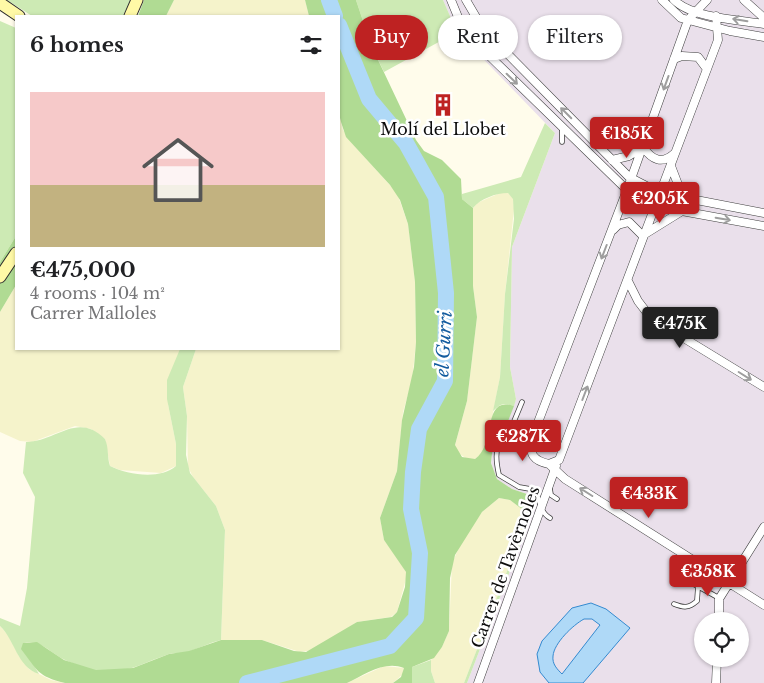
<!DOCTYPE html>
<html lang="en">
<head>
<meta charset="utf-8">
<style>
	body { margin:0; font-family:"Libre Baskerville",serif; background:#f2f2f2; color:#202124; height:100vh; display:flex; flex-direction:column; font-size:19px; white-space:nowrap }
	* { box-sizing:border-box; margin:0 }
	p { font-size:16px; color:#757577 }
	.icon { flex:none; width:28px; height:28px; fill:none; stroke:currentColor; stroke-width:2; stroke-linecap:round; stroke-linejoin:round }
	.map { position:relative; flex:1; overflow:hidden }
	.side { position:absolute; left:15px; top:15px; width:325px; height:335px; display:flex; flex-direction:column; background:#fff; border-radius:0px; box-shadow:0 1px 4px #0004 }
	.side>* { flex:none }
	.top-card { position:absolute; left:355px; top:15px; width:334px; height:45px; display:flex; gap:10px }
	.buttons { position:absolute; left:694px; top:612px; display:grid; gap:10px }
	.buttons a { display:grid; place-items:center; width:55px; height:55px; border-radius:50%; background:#fff; box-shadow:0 1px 4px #0004; font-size:25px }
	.price { position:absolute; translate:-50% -42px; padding:0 11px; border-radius:5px; background:#be2222; color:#fff; font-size:16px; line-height:32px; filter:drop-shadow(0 1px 2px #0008) }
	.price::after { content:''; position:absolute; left:50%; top:30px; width:15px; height:11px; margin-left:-8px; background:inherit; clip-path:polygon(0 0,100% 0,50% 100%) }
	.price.selected { background:#222; color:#fff }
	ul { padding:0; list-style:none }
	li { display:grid; align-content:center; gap:10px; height:265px; padding:0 15px }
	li+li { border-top:1px solid #e0e0e0 }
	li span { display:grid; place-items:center; height:155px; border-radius:0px; color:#555 }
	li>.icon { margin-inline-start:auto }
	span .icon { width:90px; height:90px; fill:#fffc; stroke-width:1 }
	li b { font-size:21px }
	h2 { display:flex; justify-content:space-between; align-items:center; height:60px; padding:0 15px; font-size:21px }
	.pill { padding:0 18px; border-radius:22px; background:#fff; box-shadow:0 1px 4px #0004; font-size:18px; line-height:45px }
	.pill.selected { background:#be2222; color:#fff }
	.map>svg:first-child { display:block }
	.industrial { fill:#eae0eb; fill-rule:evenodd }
	.farmland { fill:#f5f3cb }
	.green { fill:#cdeab4 }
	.forest { fill:#b0db93 }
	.water { fill:#afd9f7; stroke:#348ad0; fill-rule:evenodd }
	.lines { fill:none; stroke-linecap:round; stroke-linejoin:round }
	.river { stroke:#afd9f7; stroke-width:16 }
	.lane-casing { stroke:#3f3f3f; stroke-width:5.5 }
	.street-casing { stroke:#3f3f3f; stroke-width:9 }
	.secondary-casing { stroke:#2e2e2e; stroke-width:13 }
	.lane { stroke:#fff; stroke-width:4 }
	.street { stroke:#fff; stroke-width:8 }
	.secondary { stroke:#fff9a6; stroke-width:11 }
	.oneway { stroke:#9e9e9e }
	.labels { text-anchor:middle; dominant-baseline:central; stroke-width:5; stroke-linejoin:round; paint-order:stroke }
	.poi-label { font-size:16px; fill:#0c0c0c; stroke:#fff }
	.street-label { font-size:16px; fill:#0c0c0c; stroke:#fff }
	.water-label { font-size:18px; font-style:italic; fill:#135c9f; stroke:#fff }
</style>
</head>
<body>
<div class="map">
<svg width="764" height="683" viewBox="0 0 764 683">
	<rect width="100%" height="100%" fill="#fffceb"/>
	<!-- industrial -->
	<path class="industrial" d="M 443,0 L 764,0 L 764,683 L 467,683 L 531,516 L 530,495 L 512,489 L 497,479 L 491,463 L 493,444 L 505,429 L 516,399 L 510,367 L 512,247 L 555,133 L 457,32 ZM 702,621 L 740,621 L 740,659 L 702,659 Z"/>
	<!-- farmland -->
	<path class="farmland" d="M 174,0 L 305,0 L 309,16 L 166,16 Z
		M 339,114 L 343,130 L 352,143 L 397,193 L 408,224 L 415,282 L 416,342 L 412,381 L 403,412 L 397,471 L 380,518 L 384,540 L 400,561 L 406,572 L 406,579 L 397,612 L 391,617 L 357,622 L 314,650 L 300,652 L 262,640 L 221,640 L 225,530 L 216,506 L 193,477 L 188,467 L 187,416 L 183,387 L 196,349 L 339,349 Z
		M 500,193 L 508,193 L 513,198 L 514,209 L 505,294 L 500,377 L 487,443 L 482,454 L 475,459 L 467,459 L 457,452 L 455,445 L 467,401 L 477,317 L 473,286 L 473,208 L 477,203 Z
		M 16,285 L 16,349 L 180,349 L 168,404 L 176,444 L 176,466 L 161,473 L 120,470 L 110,466 L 105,439 L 91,429 L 75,426 L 32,442 L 20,441 L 0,432 L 0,312 Z
		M 499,498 L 510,500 L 529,514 L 464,683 L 435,683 L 431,671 L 431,660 L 442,647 L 449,631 L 452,563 L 463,539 L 482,512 Z
		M 0,626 L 8,635 L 19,656 L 29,669 L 51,680 L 65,683 L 0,683 Z
		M 384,666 L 404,668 L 403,674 L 393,683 L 347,683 Z"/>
	<!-- green -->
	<path class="green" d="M 7,0 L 131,0 L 123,16 L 32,16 Z
		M 356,0 L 443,0 L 457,32 L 384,72 L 371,45 Z
		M 0,21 L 16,28 L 16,236 L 0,262 Z
		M 545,123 L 555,133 L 512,247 L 510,367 L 516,399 L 514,406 C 504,403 501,403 493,411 L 500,377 L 505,294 L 514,219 L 513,199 L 508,193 C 496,193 480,199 473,208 L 462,199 L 462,194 L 521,177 Z
		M 180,349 L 196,349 L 183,387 L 187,416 L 186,455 L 190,473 L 216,506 L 225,530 L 221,640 C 209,643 199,648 188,652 C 182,654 175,652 169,654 C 142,663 125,676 94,670 C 84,668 74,664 65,660 C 50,653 41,639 24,643 C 26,656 33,663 39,674 C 17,667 15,640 0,626 L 0,618 L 20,626 L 27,588 L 35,497 L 23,473 L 26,442 C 56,442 77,411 105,439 C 109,448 107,457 110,466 C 128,475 160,480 176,466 L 176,444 L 167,399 L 167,380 Z
		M 529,514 L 531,516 L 467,683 L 464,683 Z
		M 431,660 L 431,671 L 435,683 L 412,683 L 412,667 Z"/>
	<!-- forest -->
	<path class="forest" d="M 144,0 L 174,0 L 166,16 L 138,16 Z
		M 305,0 L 356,0 L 371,45 L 416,140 L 424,151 L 442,160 L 461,179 L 462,199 L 473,208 L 473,286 L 477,317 L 467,401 L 455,445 L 462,457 L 475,459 C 497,444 481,395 514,406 L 505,429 L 493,444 L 491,463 L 497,479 L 512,489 L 530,495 L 531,516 L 510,500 L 499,498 L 482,512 L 455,555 L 450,578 L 449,631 L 442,647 L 434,658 L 412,667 L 412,683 L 393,683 L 401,677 L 404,668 C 384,660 364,675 347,683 L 65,683 C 37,676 38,671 21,649 L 23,643 L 37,642 L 64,660 L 96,670 L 133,668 L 169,654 L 189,651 L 221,640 L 262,640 L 294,651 L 306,652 L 357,622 L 392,617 L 397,612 L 405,587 L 406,572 L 384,540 L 380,518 L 397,471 L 402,420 L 414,367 L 416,342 L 415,282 L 408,224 L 400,200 L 390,185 L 346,137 L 341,122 L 339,114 L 339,16 L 309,16 Z
		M 16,236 L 16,285 L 0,312 L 0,262 Z"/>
	<!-- water -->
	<path class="water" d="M 591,603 L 606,609 L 630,628 L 583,683 L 549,683 L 540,672 L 537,654 L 542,641 L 572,608 ZM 584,619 L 592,619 L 600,625 L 562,674 C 557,669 552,664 553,656 C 554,643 573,625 584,619 Z"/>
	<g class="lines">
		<!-- river -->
		<path class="river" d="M 329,0 L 335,16
			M 247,683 L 390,646 L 416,618 L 420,553 L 411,509 L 413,472 L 419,429 L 445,381 L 446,293 L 436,197 L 406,143 L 369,99 L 339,25"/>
		<defs>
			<path id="lane" d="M 562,127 L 562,142
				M 537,425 C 504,432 490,437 499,475 L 519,487 L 536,490 C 539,499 540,513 550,518
				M 510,431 L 522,402
				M 550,489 L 551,495 L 557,499
				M 690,582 L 719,598
				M 674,604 C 684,608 689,608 697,601 L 698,587"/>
			<path id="street" d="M 451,0 L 458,17 L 475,42 L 627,190 L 665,208 L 764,226
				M 466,0 L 483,29 L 629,177 L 660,193 L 764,213
				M 662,0 L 681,18 L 730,31 L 764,37
				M 674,0 C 692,18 739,20 764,24
				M 707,0 L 688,20 L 627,190 L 532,438 C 528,454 534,461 549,464 L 559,460 L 718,40 L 716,16
				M 744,0 L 764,18
				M 674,59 L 682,56 L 698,57 L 707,69
				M 643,147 C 652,160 662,165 675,153
				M 612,160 L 629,156 L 643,147
				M 671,166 L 679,187 L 688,199
				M 613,230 L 618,225 L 629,222 L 643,236
				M 645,234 L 682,211
				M 628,281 L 638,301 L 651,318 L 764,387
				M 549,464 L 565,479 L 764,605
				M 719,621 L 719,599 L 764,527
				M 478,683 L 556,466
				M 716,683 L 717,659"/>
			<path id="secondary" d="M 0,3 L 19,16
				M 130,16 L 137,0
				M 0,277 L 16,253"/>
		</defs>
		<!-- lane casing -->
		<use href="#lane" class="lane-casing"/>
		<!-- street casing -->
		<use href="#street" class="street-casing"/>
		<!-- secondary casing -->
		<use href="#secondary" class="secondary-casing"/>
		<!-- lane -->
		<use href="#lane" class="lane"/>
		<!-- street -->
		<use href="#street" class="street"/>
		<!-- secondary -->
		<use href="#secondary" class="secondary"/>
	</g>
	<!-- one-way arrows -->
	<defs><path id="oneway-shaft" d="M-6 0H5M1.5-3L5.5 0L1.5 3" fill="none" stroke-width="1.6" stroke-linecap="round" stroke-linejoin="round" transform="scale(1.25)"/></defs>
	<g class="oneway">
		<use href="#oneway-shaft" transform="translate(740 20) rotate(-171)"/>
		<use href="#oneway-shaft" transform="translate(512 79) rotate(44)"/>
		<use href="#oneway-shaft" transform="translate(666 83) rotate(110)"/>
		<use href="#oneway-shaft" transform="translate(566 113) rotate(-135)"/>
		<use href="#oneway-shaft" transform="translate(723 219) rotate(10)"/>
		<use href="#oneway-shaft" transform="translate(604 252) rotate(111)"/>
		<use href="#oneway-shaft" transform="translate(745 376) rotate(32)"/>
		<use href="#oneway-shaft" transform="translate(585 393) rotate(-69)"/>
		<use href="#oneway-shaft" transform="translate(586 492) rotate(-148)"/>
	</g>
	<!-- icons -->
	<defs>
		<symbol id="building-bare" viewBox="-9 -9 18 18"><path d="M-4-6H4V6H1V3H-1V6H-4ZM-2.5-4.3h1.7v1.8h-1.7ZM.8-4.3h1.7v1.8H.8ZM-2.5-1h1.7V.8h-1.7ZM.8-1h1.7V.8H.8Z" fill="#be2222" stroke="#fff" stroke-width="2.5" paint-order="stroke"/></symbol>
	</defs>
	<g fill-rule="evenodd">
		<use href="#building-bare" x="427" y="89" width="32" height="32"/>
	</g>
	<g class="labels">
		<!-- poi labels -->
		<g class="poi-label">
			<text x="443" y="129">Molí del Llobet</text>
		</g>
		<!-- street labels -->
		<g class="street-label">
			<text transform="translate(505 567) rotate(-70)">Carrer de Tavèrnoles</text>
		</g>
		<!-- water labels -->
		<g class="water-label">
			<text transform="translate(444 344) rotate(-87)">el Gurri</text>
		</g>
	</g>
</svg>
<div class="buttons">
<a><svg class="icon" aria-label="locate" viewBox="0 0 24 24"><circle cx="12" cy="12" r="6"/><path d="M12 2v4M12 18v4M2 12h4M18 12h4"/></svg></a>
</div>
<b class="price" style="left:627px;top:159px">€185K</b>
<b class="price" style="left:660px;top:224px">€205K</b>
<b class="price selected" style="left:680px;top:349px">€475K</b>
<b class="price" style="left:523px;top:462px">€287K</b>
<b class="price" style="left:649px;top:519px">€433K</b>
<b class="price" style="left:708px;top:597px">€358K</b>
<div class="top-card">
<a class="pill selected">Buy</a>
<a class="pill">Rent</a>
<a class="pill">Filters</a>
</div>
<section class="side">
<h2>6 homes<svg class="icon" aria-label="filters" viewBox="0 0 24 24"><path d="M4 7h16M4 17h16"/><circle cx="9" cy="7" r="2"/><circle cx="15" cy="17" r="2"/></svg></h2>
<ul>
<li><span style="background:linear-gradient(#f6c9c9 60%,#c2b280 0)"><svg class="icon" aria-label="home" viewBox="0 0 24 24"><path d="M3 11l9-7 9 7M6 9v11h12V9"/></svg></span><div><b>€475,000</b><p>4 rooms · 104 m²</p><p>Carrer Malloles</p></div></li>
</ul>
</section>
</div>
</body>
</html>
